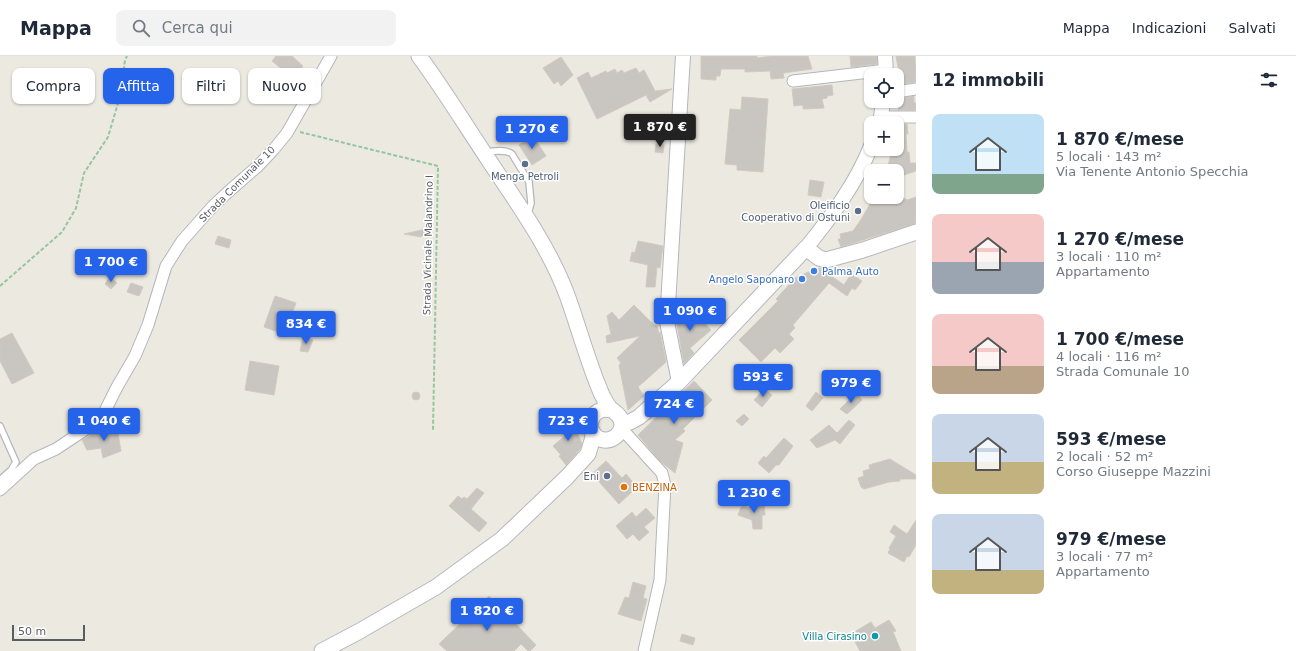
<!DOCTYPE html>
<html lang="it">
<head>
<meta charset="utf-8">
<style>
	body { margin:0; font-family:"DejaVu Sans",sans-serif; background:#f2f2f3; color:#1f2937; height:100vh; display:flex; flex-direction:column; font-size:15px; white-space:nowrap }
	* { box-sizing:border-box; margin:0 }
	p { font-size:13px; color:#747a83 }
	.icon { flex:none; width:22px; height:22px; fill:none; stroke:currentColor; stroke-width:2; stroke-linecap:round; stroke-linejoin:round }
	.map { position:relative; flex:1; overflow:hidden }
	.drawer { display:flex; flex-direction:column; background:#fff; width:380px }
	.drawer>* { flex:none }
	.banner { position:absolute; left:12px; top:12px; width:380px; height:36px; display:flex; gap:8px }
	.tools { position:absolute; left:864px; top:12px; display:grid; gap:8px }
	.tools a { display:grid; place-items:center; width:40px; height:40px; border-radius:8px; background:#fff; box-shadow:0 1px 3px #0004; font-size:20px }
	.scale { position:absolute; left:12px; bottom:10px; width:73px; box-sizing:border-box; padding-left:4px; border:2px solid #595d62; border-top:0; font-size:11px; line-height:14px; white-space:nowrap; color:#595d62; -webkit-text-stroke:3px #fff; paint-order:stroke }
	.price { position:absolute; translate:-50% -34px; padding:0 9px; border-radius:4px; background:#2563eb; color:#fff; font-size:13px; line-height:26px; filter:drop-shadow(0 1px 2px #0008) }
	.price::after { content:''; position:absolute; left:50%; top:24px; width:12px; height:9px; margin-left:-6px; background:inherit; clip-path:polygon(0 0,100% 0,50% 100%) }
	.price.active { background:#222; color:#fff }
	ul { padding:0; list-style:none }
	li { display:flex; align-items:center; gap:12px; height:100px; padding:0 16px }
	li span { display:grid; place-items:center; flex:none; width:112px; height:80px; border-radius:8px; color:#555 }
	li>.icon { margin-inline-start:auto }
	span .icon { width:48px; height:48px; fill:#fffc; stroke-width:1 }
	li b { font-size:17px }
	h2 { display:flex; justify-content:space-between; align-items:center; height:48px; padding:0 16px; font-size:17px }
	.pill { padding:0 14px; border-radius:8px; background:#fff; box-shadow:0 1px 3px #0004; font-size:14px; line-height:36px }
	.pill.active { background:#2563eb; color:#fff }
	header { display:flex; align-items:center; gap:24px; box-sizing:border-box; height:56px; padding:0 20px; background:#fff; border-bottom:1px solid #e0e1e3 }
	header strong { font-size:19px }
	nav { display:flex; gap:22px; margin-inline-start:auto; font-size:14px }
	.search { width:280px; height:36px; background:#f2f2f3; display:flex; align-items:center; gap:10px; box-sizing:border-box; padding:0 14px; border-radius:8px; color:#747a83; font-size:15px }
	main { display:flex; flex:1; min-height:0 }
	.map>svg:first-child { display:block }
	.building { fill:#c9c5c0; stroke:#d1cabf }
	.lines { fill:none; stroke-linecap:round; stroke-linejoin:round }
	.service-casing { stroke:#b3b7bb; stroke-width:8 }
	.minor-casing { stroke:#b3b7bb; stroke-width:13 }
	.tertiary-casing { stroke:#b3b7bb; stroke-width:16 }
	.secondary-casing { stroke:#b4b8bd; stroke-width:17 }
	.path { stroke:#96c5a1; stroke-width:2; stroke-dasharray:4 2; stroke-linecap:butt }
	.service { stroke:#fff; stroke-width:5.5 }
	.minor { stroke:#fff; stroke-width:11 }
	.tertiary { stroke:#fff; stroke-width:14 }
	.secondary { stroke:#fff; stroke-width:15 }
	.service-dot { fill:#5c6f8a; stroke:#fff; stroke-width:1.5 }
	.shop-dot { fill:#3f7fe0; stroke:#fff; stroke-width:1.5 }
	.food-dot { fill:#e8710a; stroke:#fff; stroke-width:1.5 }
	.culture-dot { fill:#0f9aa8; stroke:#fff; stroke-width:1.5 }
	.labels { text-anchor:middle; dominant-baseline:central; stroke-width:3; stroke-linejoin:round; paint-order:stroke }
	.service-label { font-size:10px; fill:#4e5e75; stroke:#fff; text-anchor:end }
	.street-label { font-size:10px; fill:#595d62; stroke:#fff }
	.shop-label { font-size:10px; fill:#366cbe; stroke:#fff; text-anchor:start }
	.food-label { font-size:10px; fill:#c56008; stroke:#fff; text-anchor:start }
	.culture-label { font-size:10px; fill:#0d838f; stroke:#fff; text-anchor:end }
</style>
</head>
<body>
<header>
<strong>Mappa</strong>
<div class="search"><svg class="icon" aria-label="search" viewBox="0 0 24 24"><circle cx="10" cy="10" r="6"/><path d="M15 15l6 6"/></svg>Cerca qui</div>
<nav><a>Mappa</a><a>Indicazioni</a><a>Salvati</a></nav>
</header>
<main>
<div class="map">
<svg width="916" height="595" viewBox="0 0 916 595">
	<rect width="100%" height="100%" fill="#ece9e1"/>
	<!-- building -->
	<path class="building" d="M 276,0 L 292,0 L 303,10 L 293,22 L 272,5 Z
		M 701,0 L 757,0 L 757,2 L 772,0 L 808,0 L 812,13 L 783,17 L 784,22 L 771,23 L 770,15 L 745,16 L 745,13 L 721,13 L 720,20 L 716,20 L 716,24 L 701,23 Z
		M 850,0 L 877,0 L 877,8 L 851,11 Z
		M 896,0 L 915,0 L 916,26 L 901,28 Z
		M 561,1 L 573,19 L 561,30 L 558,25 L 554,28 L 543,12 Z
		M 636,12 L 639,17 L 644,14 L 655,35 L 672,33 L 650,46 L 646,39 L 597,63 L 577,22 L 588,16 L 591,22 L 606,15 L 607,17 L 615,13 L 617,17 L 622,14 L 624,17 Z
		M 832,29 L 833,39 L 827,40 L 827,42 L 822,43 L 824,52 L 803,53 L 803,49 L 794,50 L 792,33 Z
		M 914,40 L 914,47 L 916,47 L 916,54 L 898,54 L 900,43 Z
		M 742,41 L 768,43 L 763,116 L 737,114 L 737,109 L 725,108 L 730,53 L 741,54 Z
		M 898,68 L 907,68 L 908,78 L 906,78 L 907,96 L 909,96 L 910,107 L 916,107 L 916,115 L 904,119 L 897,132 L 897,113 L 888,110 L 892,93 L 897,94 Z
		M 533,80 L 546,100 L 532,109 L 519,89 Z
		M 656,88 L 664,89 L 663,97 L 655,96 Z
		M 810,124 L 824,126 L 821,141 L 808,139 Z
		M 897,137 L 907,144 L 916,141 L 916,167 L 841,191 L 838,183 L 841,183 L 840,178 L 853,175 L 862,162 L 874,141 L 897,141 Z
		M 426,173 L 423,179 L 421,181 L 404,178 Z
		M 218,180 L 231,184 L 229,192 L 215,188 Z
		M 638,185 L 663,190 L 660,212 L 657,211 L 655,231 L 646,231 L 648,209 L 630,205 L 632,196 L 635,197 Z
		M 822,212 L 831,212 L 830,219 L 844,229 L 851,218 L 862,225 L 855,234 L 852,232 L 847,240 L 829,227 L 793,269 L 795,272 L 789,278 L 794,283 L 780,297 L 775,292 L 761,306 L 739,284 L 778,245 L 776,243 L 795,222 L 815,213 Z
		M 110,221 L 117,227 L 111,233 L 105,228 Z
		M 131,227 L 143,231 L 139,240 L 127,236 Z
		M 275,240 L 296,247 L 291,260 L 296,262 L 290,280 L 264,271 Z
		M 634,249 L 654,269 L 657,270 L 659,278 L 660,276 L 666,306 L 638,331 L 644,340 L 628,354 L 619,309 L 621,307 L 617,302 L 640,280 L 607,287 L 606,280 L 611,278 L 607,260 L 612,256 L 619,264 Z
		M 690,251 L 711,274 L 690,292 L 694,297 L 684,308 L 676,263 Z
		M 12,277 L 34,317 L 12,328 L 0,305 L 0,283 Z
		M 303,282 L 313,284 L 308,296 L 300,295 Z
		M 250,305 L 279,310 L 274,339 L 245,334 Z
		M 694,325 L 712,344 L 683,373 L 685,375 L 675,384 L 683,387 L 675,417 L 660,405 L 638,379 Z
		M 764,333 L 772,339 L 762,351 L 754,344 Z
		M 816,336 L 823,342 L 812,355 L 806,350 Z
		M412 340a4 4 0 1 1 8 0a4 4 0 1 1-8 0Z
		M 856,337 L 862,344 L 847,358 L 840,353 Z
		M 744,358 L 749,363 L 742,370 L 736,365 Z
		M 568,361 L 575,371 L 582,388 L 580,393 L 566,409 L 559,400 L 561,399 L 553,390 L 566,379 L 559,368 Z
		M 849,364 L 855,369 L 840,388 L 835,384 L 817,392 L 810,384 L 829,369 L 837,377 Z
		M 117,372 L 121,395 L 103,402 L 101,392 L 87,394 L 82,384 L 90,380 L 90,379 L 94,376 Z
		M 784,382 L 793,390 L 779,409 L 776,409 L 769,417 L 758,407 L 764,400 L 766,402 Z
		M 890,403 L 916,419 L 916,423 L 900,423 L 900,425 L 889,426 L 864,433 L 861,431 L 858,422 L 864,420 L 863,415 L 870,413 L 869,409 Z
		M 606,405 L 622,422 L 626,418 L 637,431 L 619,448 L 592,418 Z
		M 477,432 L 484,437 L 471,453 L 487,467 L 479,476 L 449,450 L 458,440 L 462,443 L 464,441 L 467,443 Z
		M 764,446 L 765,459 L 762,459 L 762,473 L 753,473 L 752,464 L 738,459 L 741,451 L 742,451 L 743,450 L 750,452 L 749,447 Z
		M 646,452 L 655,462 L 644,471 L 649,476 L 639,485 L 633,478 L 627,483 L 616,470 L 632,456 L 636,461 Z
		M 916,464 L 916,489 L 909,501 L 907,500 L 904,506 L 888,497 L 890,493 L 889,492 L 896,480 L 890,476 L 894,469 L 907,478 Z
		M 633,526 L 646,530 L 643,542 L 647,543 L 646,547 L 641,565 L 618,558 L 625,541 L 629,542 Z
		M 489,540 L 536,589 L 530,595 L 528,595 L 521,588 L 514,595 L 447,595 L 439,588 Z
		M 889,564 L 896,575 L 893,576 L 901,595 L 860,595 L 854,584 L 856,575 L 871,566 L 875,572 Z
		M 682,578 L 695,582 L 693,589 L 680,585 Z"/>
	<g class="lines">
		<defs>
			<path id="service" d="M 486,96 C 494,95 506,93 512,98 L 529,126 L 531,147 L 528,158
				M 0,370 L 16,406 L 11,414 L 0,424"/>
			<path id="minor" d="M 793,25 L 887,14
				M 897,36 L 916,33
				M 881,61 L 916,61
				M 621,372 L 662,417 L 665,429 L 660,524 L 644,595
				M 0,434 L 34,403 L 56,393 L 101,363 L 117,331 L 135,300 L 148,269 L 166,210 L 182,185 L 213,150 L 228,136 L 258,110 L 274,93 L 287,77 L 331,0"/>
			<path id="tertiary" d="M 885,0 L 886,19
				M 879,67 L 881,61 L 883,45
				M 806,192 C 831,161 856,128 871,90
				M 679,326 L 667,266 L 683,0"/>
			<path id="secondary" d="M 419,0 C 444,34 466,70 490,106 C 518,148 549,191 567,239 C 579,272 588,307 602,339 C 605,344 606,348 610,352 C 615,357 621,359 622,368 C 622,379 610,387 600,383 C 582,376 591,349 611,354
				M 622,367 L 630,366 L 639,361 L 679,326 L 806,192 L 819,202 L 826,204 L 863,194 L 916,176
				M 322,595 L 358,576 L 436,531 L 502,483 L 567,421 L 588,398 L 594,378"/>
		</defs>
		<!-- service casing -->
		<use href="#service" class="service-casing"/>
		<!-- minor casing -->
		<use href="#minor" class="minor-casing"/>
		<!-- tertiary casing -->
		<use href="#tertiary" class="tertiary-casing"/>
		<!-- secondary casing -->
		<use href="#secondary" class="secondary-casing"/>
		<!-- path -->
		<path class="path" d="M 300,76 L 438,110 L 433,374
			M 0,230 L 62,176 L 76,152 L 84,117 L 108,81 L 121,37 L 125,4 L 127,0"/>
		<!-- service -->
		<use href="#service" class="service"/>
		<!-- minor -->
		<use href="#minor" class="minor"/>
		<!-- tertiary -->
		<use href="#tertiary" class="tertiary"/>
		<!-- secondary -->
		<use href="#secondary" class="secondary"/>
	</g>
	<!-- markers -->
	<g class="service-dot">
		<circle cx="525" cy="108" r="4"/>
		<circle cx="858" cy="155" r="4"/>
		<circle cx="607" cy="420" r="4"/>
	</g>
	<g class="shop-dot">
		<circle cx="814" cy="215" r="4"/>
		<circle cx="802" cy="223" r="4"/>
	</g>
	<circle class="food-dot" cx="624" cy="431" r="4"/>
	<circle class="culture-dot" cx="875" cy="580" r="4"/>
	<g class="labels">
		<!-- service labels -->
		<g class="service-label">
			<text x="525" y="120" text-anchor="middle">Menga Petroli</text>
			<text x="850" y="149">Oleificio<tspan x="850" dy="12">Cooperativo di Ostuni</tspan></text>
			<text x="599" y="420">Eni</text>
		</g>
		<!-- street labels -->
		<g class="street-label">
			<text transform="translate(237 128) rotate(-45)">Strada Comunale 10</text>
			<text transform="translate(428 189) rotate(-89)">Strada Vicinale Malandrino I</text>
		</g>
		<!-- shop labels -->
		<g class="shop-label">
			<text x="822" y="215">Palma Auto</text>
			<text x="794" y="223" text-anchor="end">Angelo Saponaro</text>
		</g>
		<!-- food labels -->
		<g class="food-label">
			<text x="632" y="431">BENZINA</text>
		</g>
		<!-- culture labels -->
		<g class="culture-label">
			<text x="867" y="580">Villa Cirasino</text>
		</g>
	</g>
</svg>
<div class="tools">
<a><svg class="icon" aria-label="locate" viewBox="0 0 24 24"><circle cx="12" cy="12" r="6"/><path d="M12 2v4M12 18v4M2 12h4M18 12h4"/></svg></a>
<a>+</a>
<a>−</a>
</div>
<div class="scale">50 m</div>
<b class="price active" style="left:660px;top:92px">1 870 €</b>
<b class="price" style="left:532px;top:94px">1 270 €</b>
<b class="price" style="left:111px;top:227px">1 700 €</b>
<b class="price" style="left:690px;top:276px">1 090 €</b>
<b class="price" style="left:306px;top:289px">834 €</b>
<b class="price" style="left:763px;top:342px">593 €</b>
<b class="price" style="left:851px;top:348px">979 €</b>
<b class="price" style="left:674px;top:369px">724 €</b>
<b class="price" style="left:104px;top:386px">1 040 €</b>
<b class="price" style="left:568px;top:386px">723 €</b>
<b class="price" style="left:754px;top:458px">1 230 €</b>
<b class="price" style="left:487px;top:576px">1 820 €</b>
<div class="banner">
<a class="pill">Compra</a>
<a class="pill active">Affitta</a>
<a class="pill">Filtri</a>
<a class="pill">Nuovo</a>
</div>
</div>
<section class="drawer">
<h2>12 immobili<svg class="icon" aria-label="filters" viewBox="0 0 24 24"><path d="M4 7h16M4 17h16"/><circle cx="9" cy="7" r="2"/><circle cx="15" cy="17" r="2"/></svg></h2>
<ul>
<li><span style="background:linear-gradient(#bfe0f5 75%,#7fa58c 0)"><svg class="icon" aria-label="home" viewBox="0 0 24 24"><path d="M3 11l9-7 9 7M6 9v11h12V9"/></svg></span><div><b>1 870 €/mese</b><p>5 locali · 143 m²</p><p>Via Tenente Antonio Specchia</p></div></li>
<li><span style="background:linear-gradient(#f6c9c9 60%,#9aa5b1 0)"><svg class="icon" aria-label="home" viewBox="0 0 24 24"><path d="M3 11l9-7 9 7M6 9v11h12V9"/></svg></span><div><b>1 270 €/mese</b><p>3 locali · 110 m²</p><p>Appartamento</p></div></li>
<li><span style="background:linear-gradient(#f6c9c9 65%,#b9a48a 0)"><svg class="icon" aria-label="home" viewBox="0 0 24 24"><path d="M3 11l9-7 9 7M6 9v11h12V9"/></svg></span><div><b>1 700 €/mese</b><p>4 locali · 116 m²</p><p>Strada Comunale 10</p></div></li>
<li><span style="background:linear-gradient(#c9d6e8 60%,#c2b280 0)"><svg class="icon" aria-label="home" viewBox="0 0 24 24"><path d="M3 11l9-7 9 7M6 9v11h12V9"/></svg></span><div><b>593 €/mese</b><p>2 locali · 52 m²</p><p>Corso Giuseppe Mazzini</p></div></li>
<li><span style="background:linear-gradient(#c9d6e8 70%,#c2b280 0)"><svg class="icon" aria-label="home" viewBox="0 0 24 24"><path d="M3 11l9-7 9 7M6 9v11h12V9"/></svg></span><div><b>979 €/mese</b><p>3 locali · 77 m²</p><p>Appartamento</p></div></li>
</ul>
</section>
</main>
</body>
</html>
